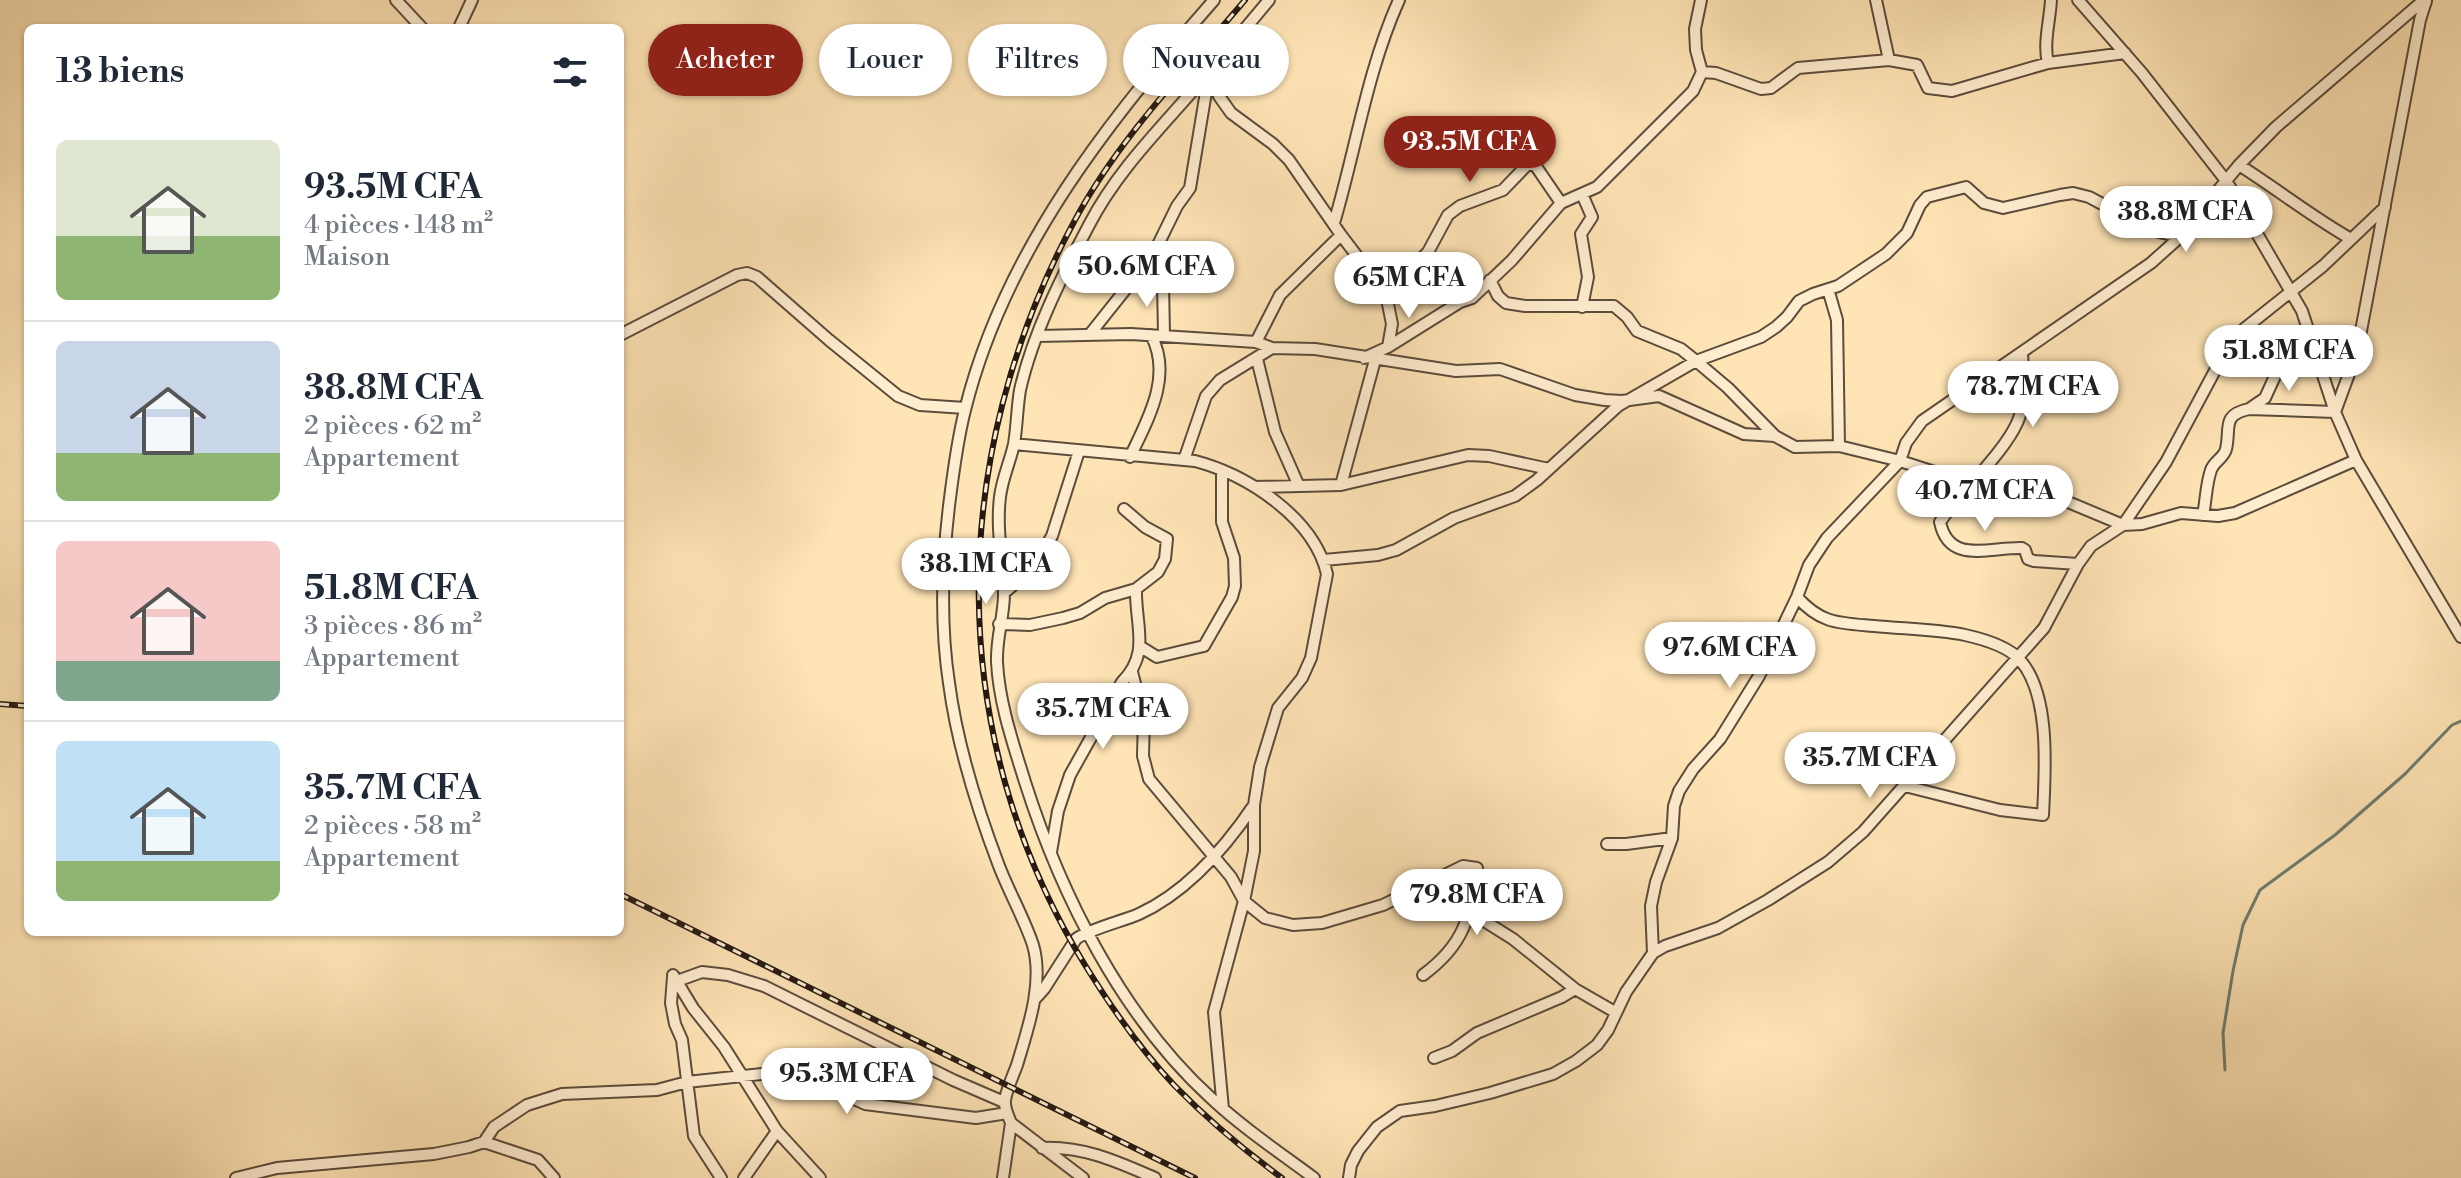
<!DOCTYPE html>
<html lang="fr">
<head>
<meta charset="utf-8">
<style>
	body { margin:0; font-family:"Libre Bodoni",serif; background:#f2f2f3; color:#1f2937; height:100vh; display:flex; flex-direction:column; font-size:30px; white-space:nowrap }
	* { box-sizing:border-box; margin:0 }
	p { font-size:26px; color:#747a83 }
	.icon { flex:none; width:44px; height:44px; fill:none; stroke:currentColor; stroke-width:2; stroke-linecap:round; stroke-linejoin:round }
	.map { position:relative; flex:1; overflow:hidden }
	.panel { position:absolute; left:24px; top:24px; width:600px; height:912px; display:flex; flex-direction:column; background:#fff; border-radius:12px; box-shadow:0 2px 6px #0004 }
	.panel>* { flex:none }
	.guide { position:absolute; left:648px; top:24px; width:760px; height:72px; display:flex; gap:16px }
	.price { position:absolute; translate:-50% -68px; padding:0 18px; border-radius:28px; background:#fff; color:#222; font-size:26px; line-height:52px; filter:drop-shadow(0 2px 4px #0008) }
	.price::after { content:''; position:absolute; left:50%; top:48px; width:24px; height:18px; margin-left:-12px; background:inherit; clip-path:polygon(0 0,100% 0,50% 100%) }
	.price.current { background:#8f2418; color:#fff }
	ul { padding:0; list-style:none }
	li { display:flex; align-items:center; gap:24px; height:200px; padding:0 32px }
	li+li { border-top:2px solid #e0e1e3 }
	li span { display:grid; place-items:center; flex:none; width:224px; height:160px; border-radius:12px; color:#555 }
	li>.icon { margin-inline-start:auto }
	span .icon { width:96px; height:96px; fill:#fffc; stroke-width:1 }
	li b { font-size:34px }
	h2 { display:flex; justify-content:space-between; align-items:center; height:96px; padding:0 32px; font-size:34px }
	.pill { padding:0 28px; border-radius:36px; background:#fff; box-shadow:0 2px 6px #0004; font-size:28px; line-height:72px }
	.pill.current { background:#8f2418; color:#fff }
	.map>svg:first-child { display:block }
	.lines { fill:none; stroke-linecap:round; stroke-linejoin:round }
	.stream { stroke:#6e7d6f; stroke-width:3 }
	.minor-casing { stroke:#5b4c3c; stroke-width:14 }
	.minor { stroke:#ffedcf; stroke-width:10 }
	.rail-casing { stroke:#241913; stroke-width:6 }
	.rail { stroke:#ffedcf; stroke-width:3; stroke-dasharray:9; stroke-linecap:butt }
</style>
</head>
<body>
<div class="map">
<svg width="2461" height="1178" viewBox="0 0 2461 1178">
	<rect width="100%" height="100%" fill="#ffe4b5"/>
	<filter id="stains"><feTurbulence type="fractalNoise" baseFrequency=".0025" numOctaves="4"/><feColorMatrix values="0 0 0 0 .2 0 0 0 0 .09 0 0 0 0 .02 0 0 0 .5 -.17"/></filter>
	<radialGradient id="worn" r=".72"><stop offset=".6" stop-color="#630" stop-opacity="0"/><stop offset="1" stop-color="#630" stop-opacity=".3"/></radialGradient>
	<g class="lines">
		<!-- stream -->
		<path class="stream" d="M 2225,1070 L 2223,1033 L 2233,971 L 2243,925 L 2260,890 L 2335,835 L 2405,774 L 2452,725 L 2461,721"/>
		<defs>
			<path id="minor" d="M 396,0 L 422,28
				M 1269,0 C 1247,26 1225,53 1203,79 C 1162,127 1118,169 1089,225 C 1062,276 1033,333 1020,390 C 1017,408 1017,426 1014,444 C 1010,462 1002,479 1000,497 C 996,529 1003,562 1004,594 C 1004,616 996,639 997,662 C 999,703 1013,743 1025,782 C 1061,895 1122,1017 1211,1098 C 1243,1128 1279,1152 1314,1178
				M 1876,0 L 1889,60
				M 2078,0 L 2142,73 L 2227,182 L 2302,311 L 2335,412 L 2356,460 L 2461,637
				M 459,28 L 472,0
				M 2048,63 C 2043,44 2050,20 2051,0
				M 1213,67 L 1219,96 L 1231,113 L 1273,144 L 1289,160 L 1341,235 L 1386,294 L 1392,324 L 1388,347
				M 1702,72 L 1716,73 L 1761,89 L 1771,88 L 1798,68 L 1889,60 L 1917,65 L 1928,88 L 1952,91 L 2048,63 L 2125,53
				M 2239,165 C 2277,189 2312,217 2351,239
				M 1582,194 L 1592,217 L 1581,234 L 1588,277 L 1582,307
				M 1334,223 C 1356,149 1367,71 1399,0
				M 1490,280 L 1498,296 L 1506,303 L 1525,306 L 1614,306 L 1627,317 L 1637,331 L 1681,349 L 1696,361 L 1728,388 L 1775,436
				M 1163,282 L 1164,336
				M 1828,289 L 1837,320 L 1839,446
				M 1386,294 L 1428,252 L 1448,215 L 1460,206 L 1503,190 L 1527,165 L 1535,165 L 1561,203
				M 1090,334 L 1153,255 L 1177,206 L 1190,188 L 1209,74
				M 620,335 L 737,275 L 747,273 L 757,277 L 829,340 L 898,396 L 920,405 L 965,408
				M 1038,336 L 1131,334 L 1256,342 L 1272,348 L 1315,349 L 1456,371 L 1500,369 L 1575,395 L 1605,400 L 1622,401 L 1659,396 L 1744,434 L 1775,436 L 1795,447 L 1839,446 L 1900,461 L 1947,476 L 1965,476 L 2068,502 L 2123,525 L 2142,524 L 2181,513 L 2218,516 L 2235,513 L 2356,460
				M 1256,342 L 1280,295 L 1341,235
				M 2022,353 C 2023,373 2026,396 2020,415 C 2012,444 1965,489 1945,515 L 1940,522 C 1949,565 1989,547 2022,548 L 2025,550 L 2028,559 L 2034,561 L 2078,564
				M 1364,358 L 1388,347 L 1460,302 L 1472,298 L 1512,260 L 1561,203 L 1597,187 L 1693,91 L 1702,72 L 1696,50 L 1695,29 L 1701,0
				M 1257,359 L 1275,432 L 1298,484
				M 2249,409 L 2265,398 L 2281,363 L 2297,361 L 2320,366
				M 2335,412 L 2357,352 L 2420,20 L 2426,1
				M 1014,444 L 1195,461 C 1248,475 1314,518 1327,574 L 1311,658 L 1302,678 L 1278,708 L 1260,767 L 1254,805 L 1254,851 L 1244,901 L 1214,1012 L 1223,1109
				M 1130,457 C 1148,419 1173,376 1151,335
				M 1184,460 L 1206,396 L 1220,380 L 1272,348
				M 1341,485 L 1375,360
				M 1255,487 L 1341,485 L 1468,455 L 1489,456 L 1549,469
				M 2203,515 C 2206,501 2206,484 2211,470 C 2214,461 2224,458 2226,449 C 2231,428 2221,415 2249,409 L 2335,412
				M 1324,560 L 1378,555 L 1396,550 L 1454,518 L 1515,496 L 1537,480 L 1618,406 L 1696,361 L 1761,337 L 1776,327 L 1787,317 L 1799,301 L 1813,294 L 1838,286 L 1886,254 L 1907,233 L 1920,205 L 1927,197 L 1966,187 L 1984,203 L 2003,208 L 2060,195 L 2073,193 L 2089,197 L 2151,230 L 2180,237
				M 1004,593 L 1033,568 L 1052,536 L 1079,451
				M 1797,597 C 1821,624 1839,623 1874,626 C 1904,629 1935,629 1965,635 C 1983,639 2008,646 2020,660 C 2051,695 2045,771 2043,815 L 2000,810 L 1905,786
				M 999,624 L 1030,625 L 1063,618 L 1080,613 L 1105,598 L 1136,589 L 1158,572 L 1165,559 L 1167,539 L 1145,527 L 1124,509
				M 1141,647 L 1157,657 L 1204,646 L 1232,597 L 1235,586 L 1234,558 L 1222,522 L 1222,471
				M 1132,672 L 1144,718 L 1143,756 L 1149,779 L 1231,877 L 1244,901 L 1265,918 L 1293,925 L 1322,923 L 1383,905 L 1463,866 L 1477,868 C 1470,917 1465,944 1423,975
				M 1607,844 L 1626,844 L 1672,838
				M 1051,852 L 1058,811 L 1070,775 L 1122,682 C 1151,653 1135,625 1136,589
				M 1470,912 L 1513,939 L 1575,989 L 1615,1012
				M 1653,953 L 1651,906 L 1656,882 L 1672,838 L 1674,806 L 1679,791 L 1693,769 L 1720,739 L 1759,676 L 1797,597 L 1809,565 L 1827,538 L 1900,461 L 1906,443 L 1922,421 L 2151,263 L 2180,237 L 2239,165 L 2276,127 L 2424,0
				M 673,975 L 693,1008 L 724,1047 L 777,1131 L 820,1178
				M 673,977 L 671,1003 L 675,1024 L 682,1040 L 694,1136 L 721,1178
				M 677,981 L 702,972 L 728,975 L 764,986 L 953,1080 L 1004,1102
				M 1035,999 L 1044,989 L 1076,939 C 1087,930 1123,921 1139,914 C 1187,892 1225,848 1254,805
				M 1434,1058 L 1452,1051 L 1477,1033 L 1562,997 L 1575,989
				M 484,1142 L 538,1160 L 554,1178
				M 1042,1148 C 1084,1146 1118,1162 1155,1178
				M 236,1178 L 277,1168 L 434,1154 L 469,1147 L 484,1142 L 494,1127 L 527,1105 L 562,1094 L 657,1090 L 687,1082 L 771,1073 L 810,1079 L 865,1104 L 976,1118 L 1007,1113
				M 744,1178 L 777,1131
				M 1003,1178 L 1011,1123
				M 1083,1178 L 1011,1123 C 1008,1115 1004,1108 1005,1100 C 1007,1088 1013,1076 1017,1065 C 1028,1028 1044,983 1033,945 C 1024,918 1009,892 999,866 C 977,808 957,744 949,683 C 940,624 942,565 949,506 C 953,474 957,441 965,410 C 1004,252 1109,119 1214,0
				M 1349,1178 L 1351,1165 L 1358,1151 L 1377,1127 L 1400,1111 L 1435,1106 L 1490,1093 L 1553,1074 L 1576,1061 L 1597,1045 L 1608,1030 L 1626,992 L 1653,953 L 1665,946 L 1718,928 L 1768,900 L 1828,862 L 1863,832 L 2044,628 L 2078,564 L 2091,546 L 2123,525 L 2166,462 L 2226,350 L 2244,329 L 2323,266 L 2385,207"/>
		</defs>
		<!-- minor casing -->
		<use href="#minor" class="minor-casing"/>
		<!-- minor -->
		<use href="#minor" class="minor"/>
		<defs>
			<path id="rail" d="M 1245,0 C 1186,70 1119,138 1075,220 C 947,456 943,734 1085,965 C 1111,1007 1140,1049 1174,1085 C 1207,1119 1244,1150 1282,1178
				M 0,704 L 28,706
				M 620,894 L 1195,1178"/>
		</defs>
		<!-- rail casing -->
		<use href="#rail" class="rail-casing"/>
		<!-- rail -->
		<use href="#rail" class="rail"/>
	</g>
	<rect width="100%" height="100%" filter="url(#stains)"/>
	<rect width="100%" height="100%" fill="url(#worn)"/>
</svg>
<b class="price current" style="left:1470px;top:184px">93.5M CFA</b>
<b class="price" style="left:2186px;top:254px">38.8M CFA</b>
<b class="price" style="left:1147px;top:309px">50.6M CFA</b>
<b class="price" style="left:1409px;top:320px">65M CFA</b>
<b class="price" style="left:2289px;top:393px">51.8M CFA</b>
<b class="price" style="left:2033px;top:429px">78.7M CFA</b>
<b class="price" style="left:1985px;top:533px">40.7M CFA</b>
<b class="price" style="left:986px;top:606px">38.1M CFA</b>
<b class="price" style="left:1730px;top:690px">97.6M CFA</b>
<b class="price" style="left:1103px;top:751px">35.7M CFA</b>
<b class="price" style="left:1870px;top:800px">35.7M CFA</b>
<b class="price" style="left:1477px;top:937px">79.8M CFA</b>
<b class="price" style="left:847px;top:1116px">95.3M CFA</b>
<div class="guide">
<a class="pill current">Acheter</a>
<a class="pill">Louer</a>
<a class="pill">Filtres</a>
<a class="pill">Nouveau</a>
</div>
<section class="panel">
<h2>13 biens<svg class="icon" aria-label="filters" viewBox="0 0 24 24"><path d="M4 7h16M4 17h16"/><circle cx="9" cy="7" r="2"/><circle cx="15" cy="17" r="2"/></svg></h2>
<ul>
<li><span style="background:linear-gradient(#dfe7d0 60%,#8fb573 0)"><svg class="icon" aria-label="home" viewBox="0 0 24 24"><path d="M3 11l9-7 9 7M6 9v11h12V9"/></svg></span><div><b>93.5M CFA</b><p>4 pièces · 148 m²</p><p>Maison</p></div></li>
<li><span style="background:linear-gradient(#c9d6e8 70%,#8fb573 0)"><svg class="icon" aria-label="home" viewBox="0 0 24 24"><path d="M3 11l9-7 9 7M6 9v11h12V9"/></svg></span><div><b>38.8M CFA</b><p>2 pièces · 62 m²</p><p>Appartement</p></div></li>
<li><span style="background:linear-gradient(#f6c9c9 75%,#7fa58c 0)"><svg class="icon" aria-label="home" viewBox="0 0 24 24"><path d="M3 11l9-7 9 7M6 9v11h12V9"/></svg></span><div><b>51.8M CFA</b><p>3 pièces · 86 m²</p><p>Appartement</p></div></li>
<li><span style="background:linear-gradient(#bfe0f5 75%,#8fb573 0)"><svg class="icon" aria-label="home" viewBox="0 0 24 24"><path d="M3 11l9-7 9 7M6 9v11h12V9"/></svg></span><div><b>35.7M CFA</b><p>2 pièces · 58 m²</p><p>Appartement</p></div></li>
</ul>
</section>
</div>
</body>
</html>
